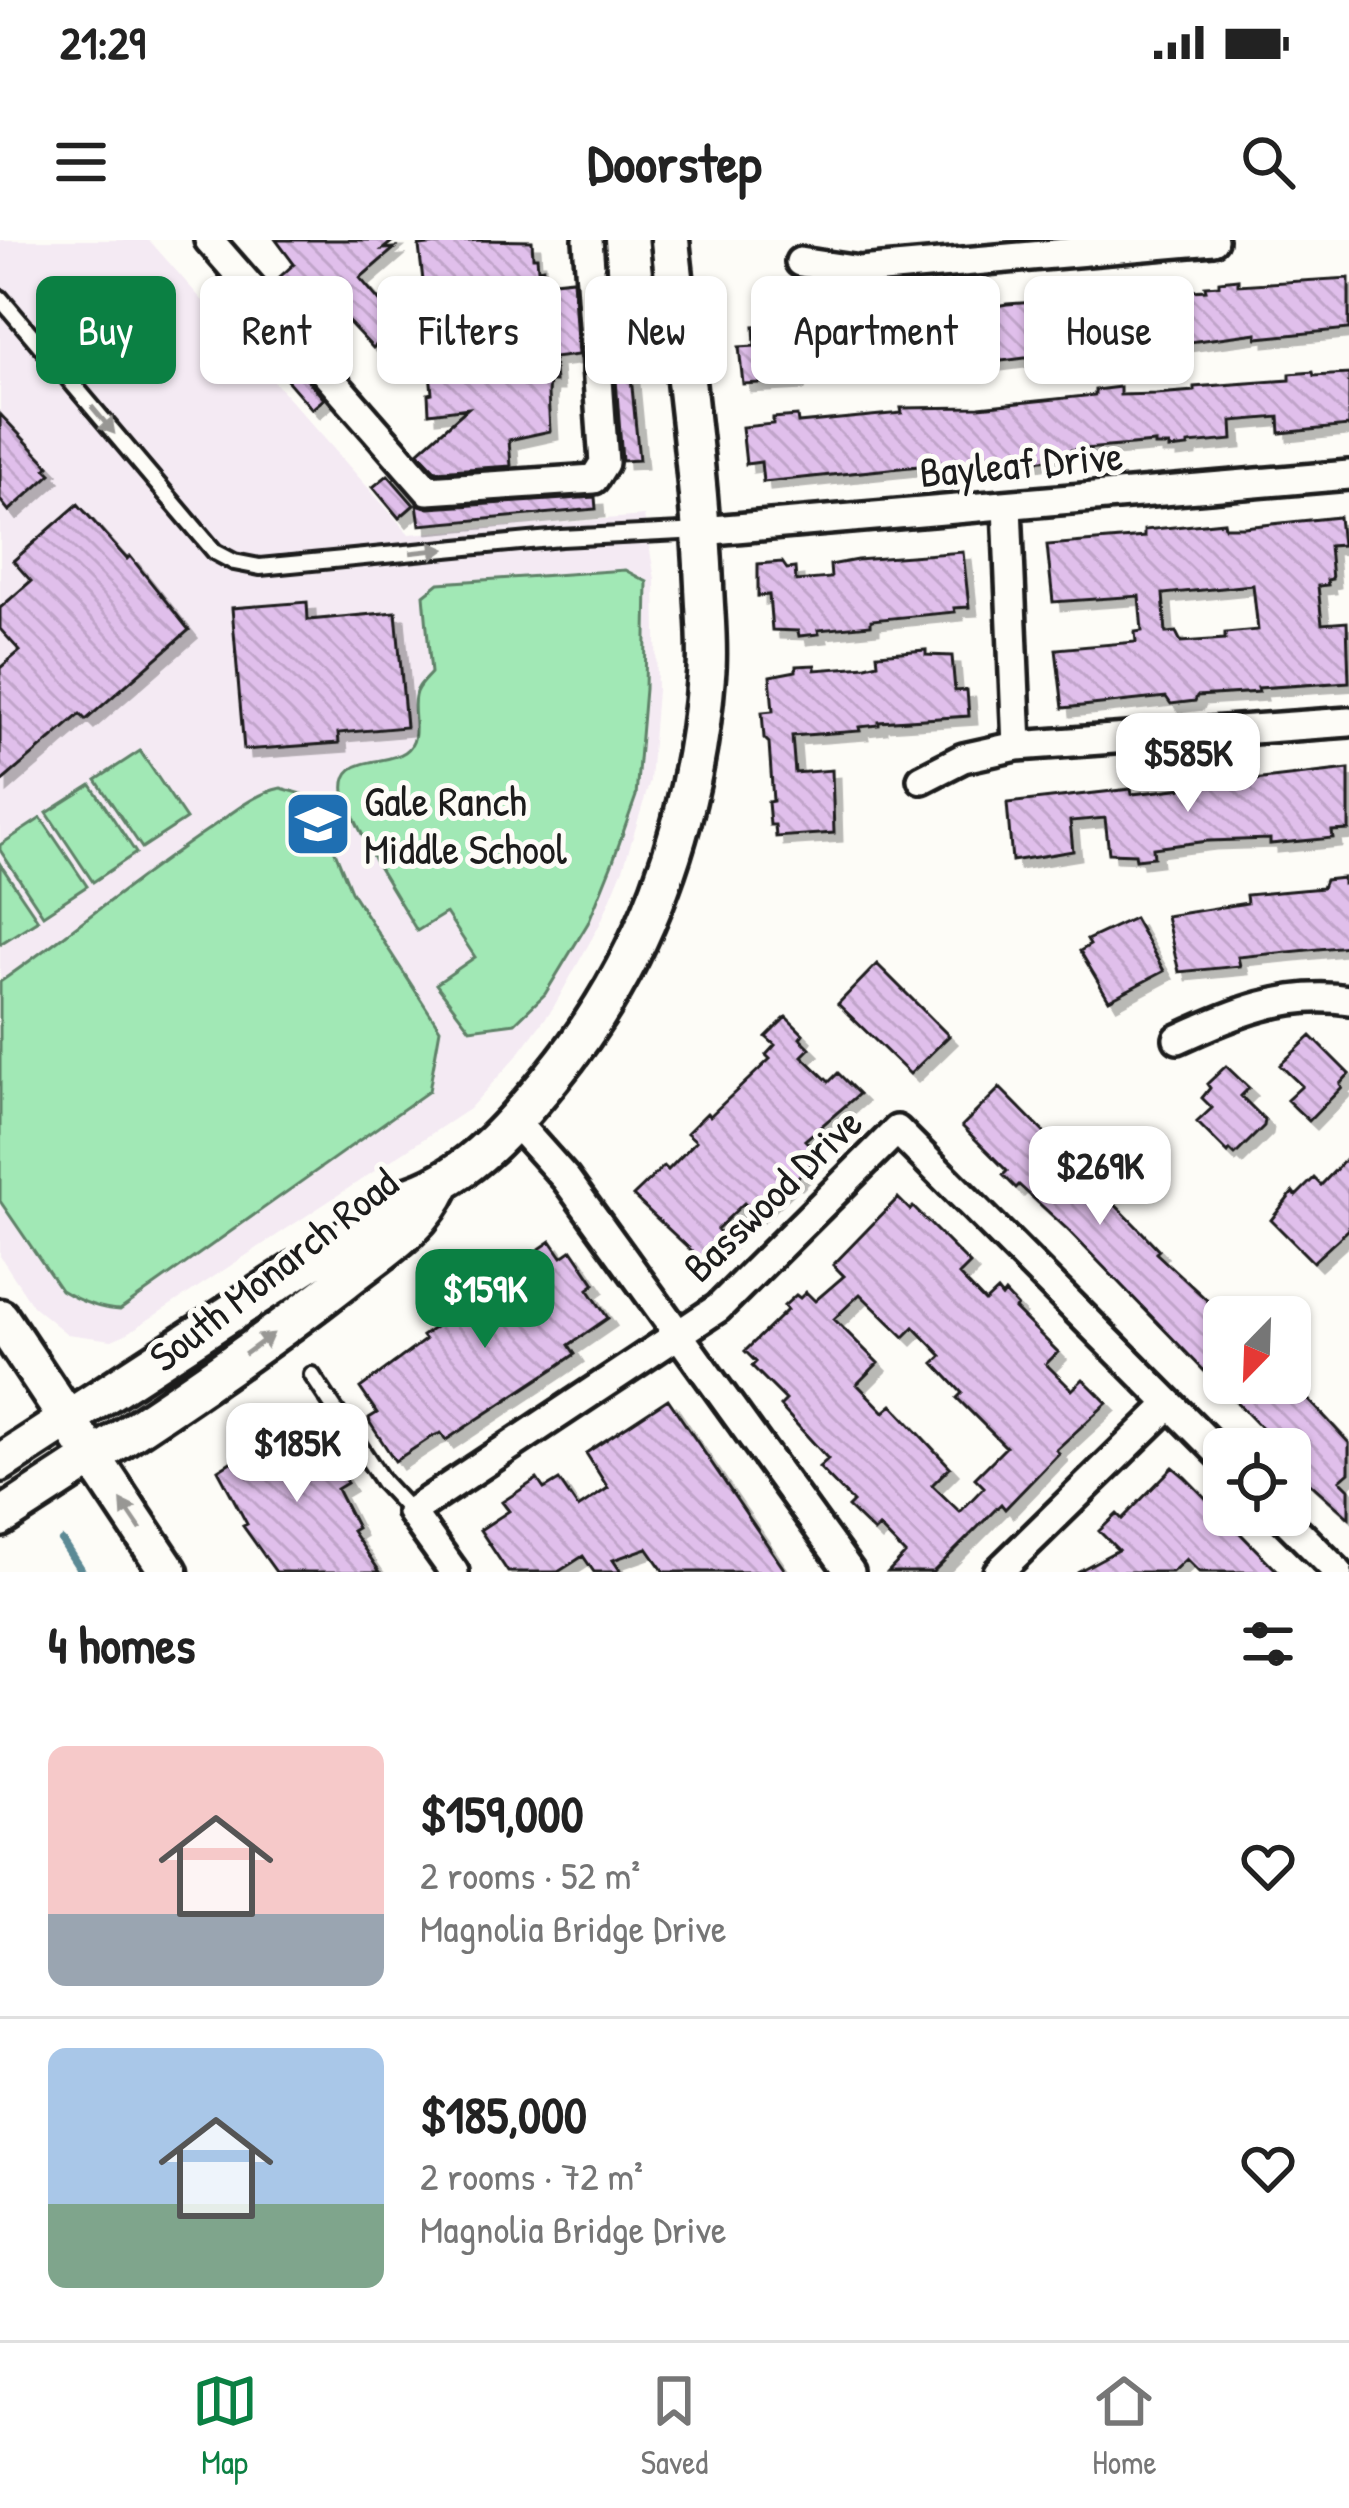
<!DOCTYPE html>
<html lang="en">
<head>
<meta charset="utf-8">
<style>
	body { margin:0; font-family:"Patrick Hand",sans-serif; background:#f6f6f6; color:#222; height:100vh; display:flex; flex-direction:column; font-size:45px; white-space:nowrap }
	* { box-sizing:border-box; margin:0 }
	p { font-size:39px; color:#767676 }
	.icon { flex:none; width:66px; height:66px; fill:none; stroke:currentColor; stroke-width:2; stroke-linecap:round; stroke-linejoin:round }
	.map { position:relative; height:1332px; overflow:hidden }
	.sheet { display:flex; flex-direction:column; background:#fff; flex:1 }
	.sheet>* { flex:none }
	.banner { position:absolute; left:36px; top:36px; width:1278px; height:108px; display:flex; gap:24px }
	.needle { width:78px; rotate:203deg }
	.buttons { position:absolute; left:1203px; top:1056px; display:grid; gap:24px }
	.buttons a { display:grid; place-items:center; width:108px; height:108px; border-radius:18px; background:#fff; box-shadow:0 3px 9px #0004; font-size:60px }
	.price { position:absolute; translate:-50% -102px; padding:0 27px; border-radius:24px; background:#fff; color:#222; font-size:39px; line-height:78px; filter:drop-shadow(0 3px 6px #0008) }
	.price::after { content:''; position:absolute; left:50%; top:72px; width:36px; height:27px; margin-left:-18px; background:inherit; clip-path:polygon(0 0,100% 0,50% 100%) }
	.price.selected { background:#0b8043; color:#fff }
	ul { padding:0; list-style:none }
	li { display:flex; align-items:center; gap:36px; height:300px; padding:0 48px }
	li+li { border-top:3px solid #e0e0e0 }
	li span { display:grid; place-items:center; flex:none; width:336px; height:240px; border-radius:18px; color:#555 }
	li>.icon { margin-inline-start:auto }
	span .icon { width:144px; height:144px; fill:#fffc; stroke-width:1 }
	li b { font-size:51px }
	h2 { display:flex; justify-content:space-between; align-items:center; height:144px; padding:0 48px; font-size:51px }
	.chip { padding:0 42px; border-radius:18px; background:#fff; box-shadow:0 3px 9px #0004; font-size:42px; line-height:108px }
	.chip.selected { background:#0b8043; color:#fff }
	.status { display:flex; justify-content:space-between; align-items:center; height:84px; padding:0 60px; background:#fff; direction:ltr }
	.status svg { height:33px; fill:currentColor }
	header { display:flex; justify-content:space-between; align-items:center; height:156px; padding:0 48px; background:#fff; font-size:54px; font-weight:700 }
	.dock { display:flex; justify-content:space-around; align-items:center; height:168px; border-top:3px solid #e0e0e0; background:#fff; font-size:33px; color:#767676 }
	.dock a { display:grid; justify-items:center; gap:6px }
	.dock .selected { color:#0b8043 }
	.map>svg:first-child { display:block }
	.built { fill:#f4eaf3 }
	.pitch { fill:#a1e8b5; stroke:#5e8268; stroke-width:3 }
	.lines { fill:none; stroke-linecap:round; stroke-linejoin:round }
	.stream { stroke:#5c8a95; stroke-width:8 }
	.building { fill:url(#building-back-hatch); stroke:#1c1c1c; stroke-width:3; fill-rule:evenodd; filter:url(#shadow) }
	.lane-casing { stroke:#1c1c1c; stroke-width:22 }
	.street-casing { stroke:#1c1c1c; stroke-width:36 }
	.secondary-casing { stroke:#1c1c1c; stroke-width:45 }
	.lane { stroke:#fdfcf7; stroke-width:14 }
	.street { stroke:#fdfcf7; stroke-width:27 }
	.secondary { stroke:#fdfcf7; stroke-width:36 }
	.oneway { fill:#989794 }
	.labels { text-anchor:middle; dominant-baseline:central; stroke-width:10; stroke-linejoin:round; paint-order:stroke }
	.street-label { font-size:42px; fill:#1c1c1c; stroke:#fdfcf7 }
	.poi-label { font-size:42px; fill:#1c1c1c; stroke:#fdfcf7; text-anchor:start }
</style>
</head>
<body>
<div class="status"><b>21:29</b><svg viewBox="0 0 49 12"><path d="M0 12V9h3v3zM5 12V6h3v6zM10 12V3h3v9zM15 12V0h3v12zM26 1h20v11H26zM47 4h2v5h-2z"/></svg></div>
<header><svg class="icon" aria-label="menu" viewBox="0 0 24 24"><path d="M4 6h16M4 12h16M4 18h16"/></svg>Doorstep<svg class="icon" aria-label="search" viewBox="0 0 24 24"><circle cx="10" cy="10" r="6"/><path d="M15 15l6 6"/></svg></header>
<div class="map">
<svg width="1349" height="1332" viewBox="0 0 1349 1332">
	<defs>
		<pattern id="building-back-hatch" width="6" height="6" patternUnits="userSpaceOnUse" patternTransform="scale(3)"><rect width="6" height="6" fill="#e0bfeb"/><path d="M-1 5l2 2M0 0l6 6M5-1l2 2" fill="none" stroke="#c0a4c9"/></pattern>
		<filter id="shadow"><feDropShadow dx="8" dy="8" stdDeviation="0" flood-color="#0004"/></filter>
	</defs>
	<rect width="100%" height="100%" fill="#fdfcf7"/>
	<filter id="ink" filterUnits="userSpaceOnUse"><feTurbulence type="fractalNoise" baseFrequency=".00833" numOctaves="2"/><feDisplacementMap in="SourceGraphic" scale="24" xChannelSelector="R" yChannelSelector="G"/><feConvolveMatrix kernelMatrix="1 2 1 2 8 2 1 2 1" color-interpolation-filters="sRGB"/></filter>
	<g filter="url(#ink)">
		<!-- built -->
		<path class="built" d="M 0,0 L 149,0 L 409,294 L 644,276 L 655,339 L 657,450 L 650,541 L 624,626 L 600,684 L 553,768 L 517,816 L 469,869 L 128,1093 L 112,1100 L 67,1094 L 33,1066 L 0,1016 Z"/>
		<!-- pitch -->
		<path class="pitch" d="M 625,330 L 647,342 L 645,449 L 636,556 L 613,621 L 588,683 L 545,754 L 515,783 L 470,789 L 436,744 L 475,717 L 446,673 L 417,691 L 376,623 L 345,559 C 335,512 382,528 405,512 C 423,500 411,474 415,456 C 416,447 425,440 431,433 L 424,355 L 439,343 Z
			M 140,511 L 186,579 L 142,608 L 96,540 Z
			M 91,545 L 136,613 L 93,642 L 47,573 Z
			M 281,548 L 306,555 L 318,570 L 351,651 L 440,789 L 429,851 L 120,1070 C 98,1069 79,1061 61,1050 L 0,961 L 0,742 C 71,693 137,637 209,589 C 231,574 255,553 281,548 Z
			M 41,578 L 87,646 L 43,675 L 0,610 L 0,605 Z
			M 0,624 L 38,680 L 0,704 Z"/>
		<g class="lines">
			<!-- stream -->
			<path class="stream" d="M 62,1301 L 82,1332"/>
		</g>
		<!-- building -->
		<path class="building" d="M 276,0 L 394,0 L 383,9 L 395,8 L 360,38 L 400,85 L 373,108 L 340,73 L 315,94 L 272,44 L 294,24 Z
			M 478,0 L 532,1 L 533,17 L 537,17 L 538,29 L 543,28 L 544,42 L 573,39 L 578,115 L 553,118 L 555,142 L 549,142 L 548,154 L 550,191 L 509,200 L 511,226 L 436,231 L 418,212 L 468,168 L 429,173 L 428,154 L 432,153 L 426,92 L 421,93 L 418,59 L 425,58 L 419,6 Z
			M 1349,38 L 1349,89 L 1257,98 L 1257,93 L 1182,103 L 1180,107 L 1048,115 L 970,125 L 832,131 L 798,136 L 796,141 L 743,144 L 739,107 L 755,106 L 754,86 L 821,83 L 821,80 L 834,78 L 834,75 L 854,73 L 854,78 L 948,74 L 1007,64 L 1080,59 L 1079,54 L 1100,52 L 1101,58 L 1155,50 L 1156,53 L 1206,50 L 1205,46 L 1219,45 L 1219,41 L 1238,39 L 1238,45 Z
			M 622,42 L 639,220 L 622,221 L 609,43 Z
			M 233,55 L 324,159 L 312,169 L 222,65 Z
			M 1313,132 L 1314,136 L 1349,134 L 1349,186 L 1280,193 L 1279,177 L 1232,181 L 1233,200 L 1188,204 L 1188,207 L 1169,209 L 1169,206 L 1155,206 L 1155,203 L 1085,209 L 1048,212 L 1049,219 L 1028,222 L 1027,215 L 763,242 L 761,222 L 746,224 L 742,187 L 773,184 L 773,178 L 797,176 L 798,183 L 902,173 L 901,168 L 979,167 L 1095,155 L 1095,150 L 1120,147 L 1120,155 L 1156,154 L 1194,151 L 1194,147 L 1290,140 L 1290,134 Z
			M 0,174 L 49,226 L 46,229 L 51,234 L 9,271 L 0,260 Z
			M 388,235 L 414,265 L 399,278 L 373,247 Z
			M 595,257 L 596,269 L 420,285 L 417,264 L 429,268 Z
			M 78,264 L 127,319 L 130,316 L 189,390 L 86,480 L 80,474 L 0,543 L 0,428 L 20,411 L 0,389 L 0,368 L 31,341 L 13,321 Z
			M 1339,277 L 1342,305 L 1329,306 L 1332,339 L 1327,340 L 1328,345 L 1318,346 L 1322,384 L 1347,382 L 1349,442 L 1258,448 L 1259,452 L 1197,456 L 1195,461 L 1171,464 L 1166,457 L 1063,468 L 1056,409 L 1136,402 L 1135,392 L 1142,391 L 1139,356 L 1053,362 L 1047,305 L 1144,297 L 1144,290 L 1224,282 L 1225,287 L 1244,287 ZM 1253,345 L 1258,390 L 1225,393 L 1225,399 L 1181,402 L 1176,392 L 1166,393 L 1163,354 Z
			M 963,312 L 969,367 L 954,368 L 955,372 L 871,380 L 871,385 L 818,390 L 819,394 L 799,396 L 798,391 L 772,390 L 769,355 L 758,356 L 758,324 L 782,322 L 787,329 L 795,328 L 796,341 L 831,338 L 830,325 L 857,320 Z
			M 307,362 L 308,380 L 396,372 L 406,487 L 338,493 L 339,503 L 244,510 L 232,368 Z
			M 926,410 L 926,415 L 952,416 L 955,451 L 967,450 L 969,476 L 879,482 L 879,485 L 859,487 L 860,491 L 792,496 L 795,533 L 832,530 L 834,593 L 776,597 L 775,585 L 770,585 L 768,562 L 773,561 L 769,503 L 764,498 L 762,472 L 773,471 L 770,436 L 796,431 L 796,426 L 815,425 L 815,430 L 866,426 L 878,423 L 877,414 Z
			M 1349,529 L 1349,590 L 1332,591 L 1333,598 L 1270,604 L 1270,599 L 1208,601 L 1153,608 L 1154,617 L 1136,619 L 1135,614 L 1109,613 L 1105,578 L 1070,581 L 1073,611 L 1012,621 L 1007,563 L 1131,549 L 1132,554 Z
			M 1343,638 L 1343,644 L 1349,643 L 1349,706 L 1238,717 L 1240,726 L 1179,732 L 1166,676 L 1247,663 L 1246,655 L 1322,648 L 1325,640 Z
			M 1134,678 L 1164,731 L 1109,760 L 1080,711 L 1090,705 L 1087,700 Z
			M 877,724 L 949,796 L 910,834 L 838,764 Z
			M 786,777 L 803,794 L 800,798 L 810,808 L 802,816 L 829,842 L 838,833 L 859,854 L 805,900 L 817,912 L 811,918 L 814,921 L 794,941 L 792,939 L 755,974 L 744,963 L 717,989 L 727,1000 L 705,1023 L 633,956 L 664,926 L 668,930 L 696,901 L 687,893 L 707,873 L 710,876 L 770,819 L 766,815 L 775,805 L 766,797 Z
			M 1311,796 L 1349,834 L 1340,844 L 1342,847 L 1309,881 L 1287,860 L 1302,846 L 1280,825 Z
			M 1226,826 L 1249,848 L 1241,856 L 1265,880 L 1264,886 L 1235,915 L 1230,910 L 1228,913 L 1197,882 L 1212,868 L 1202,858 L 1210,848 L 1207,844 Z
			M 1000,848 L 1141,991 L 1159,1010 L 1156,1013 L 1224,1076 L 1224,1131 L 1214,1141 L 1067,989 L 1019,945 L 1016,948 L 1003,935 L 1007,931 L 962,886 Z
			M 1349,916 L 1349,989 L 1313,1022 L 1271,980 L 1293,952 L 1296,956 L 1314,938 L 1321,945 Z
			M 898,958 L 910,970 L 913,967 L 970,1024 L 959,1035 L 985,1062 L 997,1051 L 1002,1057 L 1005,1053 L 1017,1066 L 1015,1069 L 1058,1112 L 1046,1124 L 1072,1150 L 1083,1139 L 1107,1163 L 1056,1210 L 1059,1213 L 1005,1269 L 1001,1264 L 933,1332 L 888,1332 L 905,1314 L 879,1287 L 874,1292 L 848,1267 L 853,1262 L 819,1227 L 828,1219 L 780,1166 L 786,1160 L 752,1126 L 756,1122 L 745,1111 L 787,1070 L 784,1066 L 796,1055 L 800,1058 L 806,1052 L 815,1061 L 844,1036 L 833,1025 ZM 860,1054 L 904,1097 L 914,1087 L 942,1116 L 934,1123 L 962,1153 L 957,1158 L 1006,1207 L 975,1238 L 984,1247 L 960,1272 L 932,1245 L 950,1227 L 892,1165 L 884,1172 L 857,1144 L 878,1123 L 834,1079 Z
			M 551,1001 L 562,1017 L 572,1010 L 595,1044 L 588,1049 L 608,1078 L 569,1105 L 575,1114 L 555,1128 L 446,1200 L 441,1193 L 433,1196 L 395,1221 L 370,1183 L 369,1178 L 377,1173 L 360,1148 L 425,1100 L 422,1096 L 457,1072 L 465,1064 L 463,1061 Z
			M 1218,1143 L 1292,1143 L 1327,1179 L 1349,1203 L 1349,1232 L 1340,1240 L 1349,1249 L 1349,1278 L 1290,1225 L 1290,1209 L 1282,1209 Z
			M 668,1159 L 786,1332 L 664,1332 L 647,1308 L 613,1320 L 621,1332 L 594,1332 L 583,1316 L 558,1332 L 508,1332 L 480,1290 L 509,1271 L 502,1262 L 537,1239 L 544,1249 L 559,1240 L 578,1268 L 608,1248 L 586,1213 Z
			M 298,1175 L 310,1192 L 313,1190 L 347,1243 L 337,1249 L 357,1288 L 352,1291 L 380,1332 L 276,1332 L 243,1286 L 247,1284 L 218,1230 L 237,1218 L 239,1222 L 283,1192 L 280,1188 Z
			M 1173,1227 L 1185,1237 L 1278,1332 L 1199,1332 L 1186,1319 L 1172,1332 L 1077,1332 L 1118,1310 L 1099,1291 L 1117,1274 L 1122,1279 Z"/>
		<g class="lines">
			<defs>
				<path id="lane" d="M 0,58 L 215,312 L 234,322 L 260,327 L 561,298 L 701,291
					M 312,1135 L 383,1242 L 411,1272"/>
				<path id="street" d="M 209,0 L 428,250 L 594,239 L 604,223 L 588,0
					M 800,22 L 860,31 L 1213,0
					M 1007,266 L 1017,506
					M 701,291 L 1349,235
					M 922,539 L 963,518 L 1017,506 L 1349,482
					M 1178,799 C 1232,774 1288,750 1349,760
					M 515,882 L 566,939 L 850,1332
					M 1281,1275 L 1338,1332
					M 454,1332 L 411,1272 L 718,1068 L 897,890 L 1224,1218
					M 998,1332 L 1170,1164"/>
				<path id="secondary" d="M 0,1078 L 169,1332
					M 0,1223 L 414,954 C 470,935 514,883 551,838 C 645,724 695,583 706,436 C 709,407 705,375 704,345 C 699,230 682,115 670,0
					M 0,1278 C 117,1202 234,1127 344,1041 C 381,1011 421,989 441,945"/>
			</defs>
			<!-- lane casing -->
			<use href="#lane" class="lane-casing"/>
			<!-- street casing -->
			<use href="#street" class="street-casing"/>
			<!-- secondary casing -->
			<use href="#secondary" class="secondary-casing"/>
			<!-- lane -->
			<use href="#lane" class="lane"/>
			<!-- street -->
			<use href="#street" class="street"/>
			<!-- secondary -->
			<use href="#secondary" class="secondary"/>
		</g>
		<!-- one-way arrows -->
		<defs><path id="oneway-solid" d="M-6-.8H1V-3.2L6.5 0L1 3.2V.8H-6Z" transform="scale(3)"/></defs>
		<g class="oneway">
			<use href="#oneway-solid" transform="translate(103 180) rotate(50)"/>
			<use href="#oneway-solid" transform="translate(428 311) rotate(-6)"/>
			<use href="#oneway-solid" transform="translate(259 1104) rotate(-36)"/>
			<use href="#oneway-solid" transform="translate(131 1275) rotate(-124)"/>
		</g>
	</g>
	<!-- icons -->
	<defs>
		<symbol id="school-square" viewBox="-11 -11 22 22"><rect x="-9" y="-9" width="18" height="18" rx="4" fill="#1f6fb2" stroke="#fdfcf7"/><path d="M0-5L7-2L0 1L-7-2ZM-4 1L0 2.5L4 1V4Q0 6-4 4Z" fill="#fff"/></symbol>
	</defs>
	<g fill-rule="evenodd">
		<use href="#school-square" x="280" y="546" width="76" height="76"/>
	</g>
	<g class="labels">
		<!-- street labels -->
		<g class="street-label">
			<text transform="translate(1021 223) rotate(-5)">Bayleaf Drive</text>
			<text transform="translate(772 954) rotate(-44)">Basswood Drive</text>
			<text transform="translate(273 1029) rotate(-38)">South Monarch Road</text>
		</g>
		<!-- poi labels -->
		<g class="poi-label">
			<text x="364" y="560">Gale Ranch<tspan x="364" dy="48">Middle School</tspan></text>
		</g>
	</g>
</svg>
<div class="buttons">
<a><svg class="needle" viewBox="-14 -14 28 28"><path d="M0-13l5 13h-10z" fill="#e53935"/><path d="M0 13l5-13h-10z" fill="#767676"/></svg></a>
<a><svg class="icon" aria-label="locate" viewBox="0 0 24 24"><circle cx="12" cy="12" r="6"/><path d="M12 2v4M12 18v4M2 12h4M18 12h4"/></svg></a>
</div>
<b class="price" style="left:1188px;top:575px">$585K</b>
<b class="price" style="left:1100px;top:988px">$269K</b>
<b class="price selected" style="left:485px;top:1111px">$159K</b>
<b class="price" style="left:297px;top:1265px">$185K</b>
<div class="banner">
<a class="chip selected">Buy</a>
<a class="chip">Rent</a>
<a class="chip">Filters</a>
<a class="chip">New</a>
<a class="chip">Apartment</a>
<a class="chip">House</a>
</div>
</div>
<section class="sheet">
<h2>4 homes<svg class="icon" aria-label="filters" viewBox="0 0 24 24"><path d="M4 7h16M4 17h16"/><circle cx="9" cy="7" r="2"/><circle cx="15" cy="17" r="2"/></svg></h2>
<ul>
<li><span style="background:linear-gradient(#f6c9c9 70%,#9aa5b1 0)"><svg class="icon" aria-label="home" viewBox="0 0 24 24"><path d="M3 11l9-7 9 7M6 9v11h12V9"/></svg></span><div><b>$159,000</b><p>2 rooms · 52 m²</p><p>Magnolia Bridge Drive</p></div><svg class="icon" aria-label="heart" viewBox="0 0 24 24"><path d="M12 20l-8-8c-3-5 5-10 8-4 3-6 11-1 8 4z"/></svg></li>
<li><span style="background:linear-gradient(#a9c7e8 65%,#7fa58c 0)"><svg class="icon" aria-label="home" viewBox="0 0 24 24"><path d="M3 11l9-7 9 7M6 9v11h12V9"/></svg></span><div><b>$185,000</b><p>2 rooms · 72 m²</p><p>Magnolia Bridge Drive</p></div><svg class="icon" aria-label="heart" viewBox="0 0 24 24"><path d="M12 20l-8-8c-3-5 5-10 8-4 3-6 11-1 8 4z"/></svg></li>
</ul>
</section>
<nav class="dock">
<a class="selected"><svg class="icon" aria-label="map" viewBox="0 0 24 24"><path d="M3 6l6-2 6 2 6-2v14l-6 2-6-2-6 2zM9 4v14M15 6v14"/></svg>Map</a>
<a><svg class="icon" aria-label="saved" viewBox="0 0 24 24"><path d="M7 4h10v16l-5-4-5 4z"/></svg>Saved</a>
<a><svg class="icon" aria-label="home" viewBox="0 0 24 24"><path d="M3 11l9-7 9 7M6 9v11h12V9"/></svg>Home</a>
</nav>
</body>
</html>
